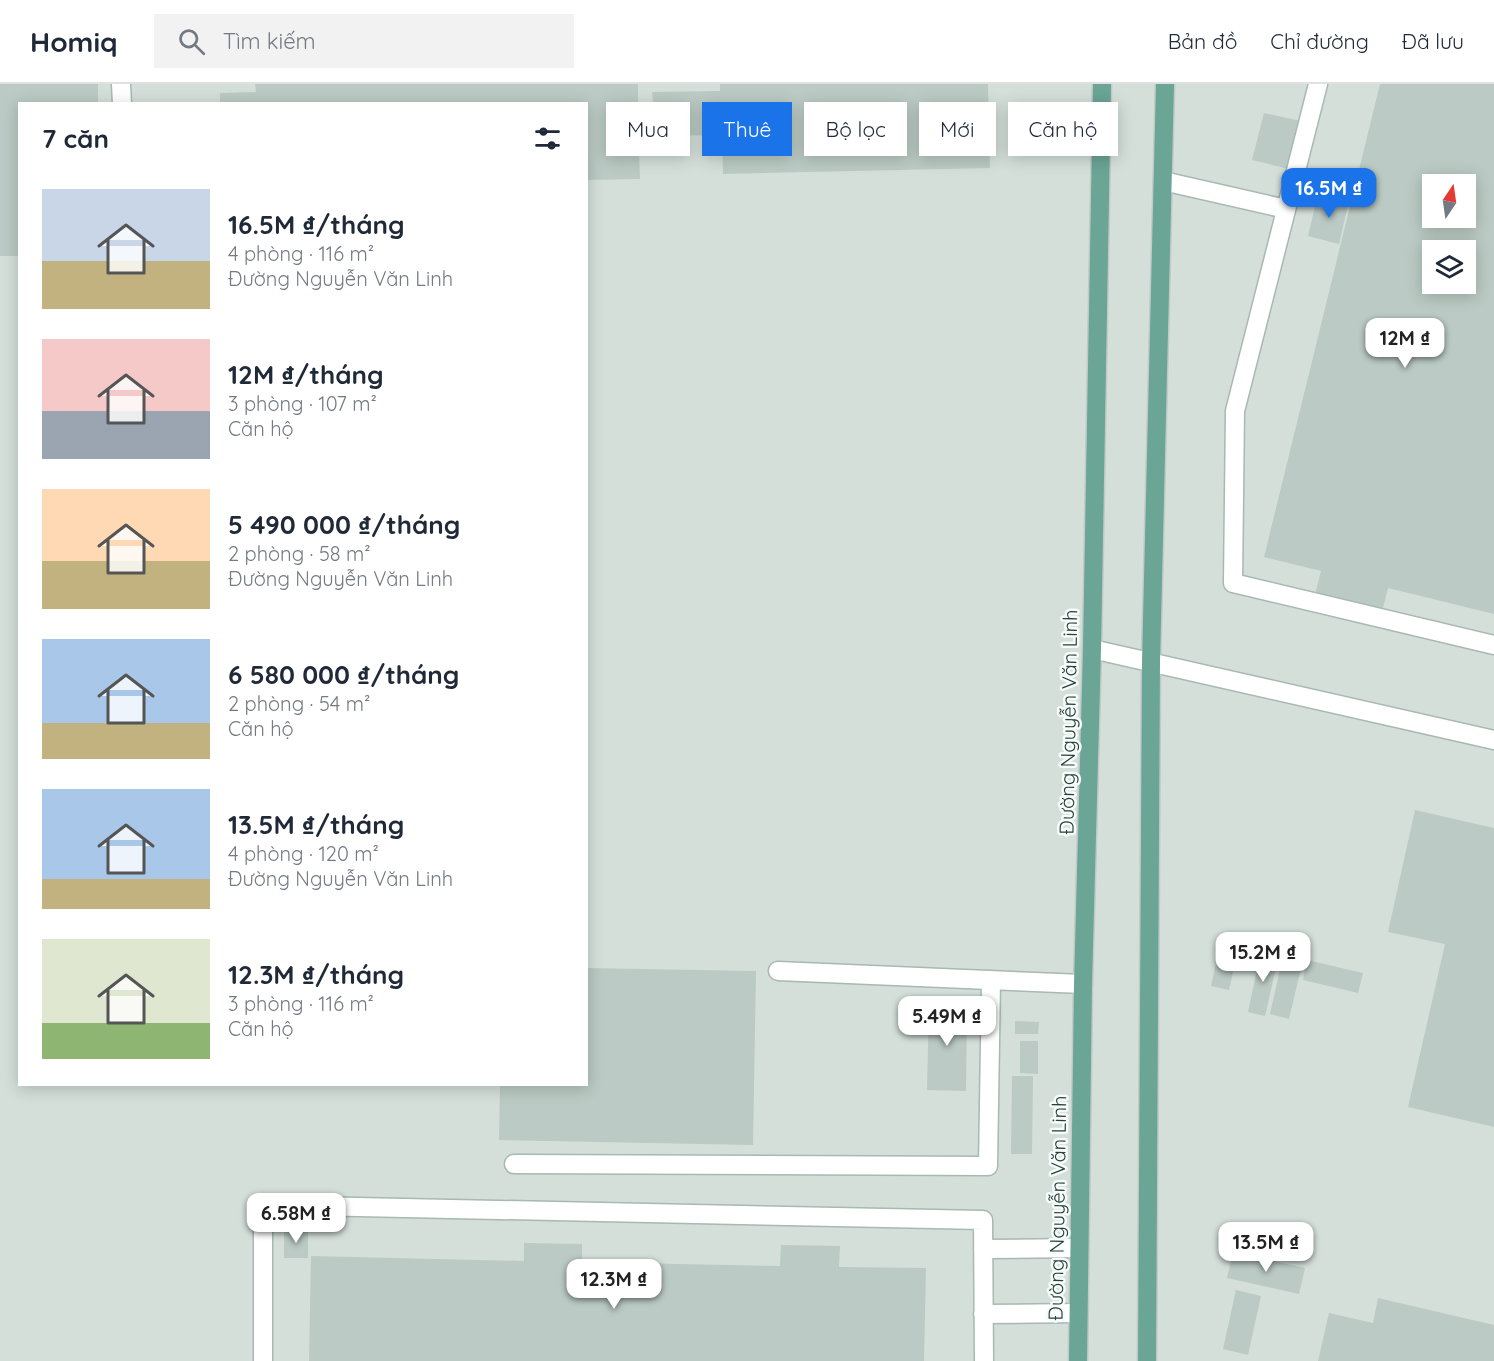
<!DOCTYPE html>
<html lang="vi">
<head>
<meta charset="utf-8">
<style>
	body { margin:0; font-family:Quicksand,sans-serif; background:#f2f2f3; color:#1f2937; height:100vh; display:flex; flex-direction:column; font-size:22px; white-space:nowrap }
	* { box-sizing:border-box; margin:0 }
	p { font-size:20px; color:#747a83 }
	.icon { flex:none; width:33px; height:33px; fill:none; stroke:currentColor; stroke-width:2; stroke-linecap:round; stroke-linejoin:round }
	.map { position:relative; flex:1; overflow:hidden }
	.drawer { position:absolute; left:18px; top:18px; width:570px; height:984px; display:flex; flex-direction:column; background:#fff; border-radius:0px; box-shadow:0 3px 15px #0003 }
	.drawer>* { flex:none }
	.banner { position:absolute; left:606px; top:18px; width:570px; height:54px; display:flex; gap:12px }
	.needle { width:39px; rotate:13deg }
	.buttons { position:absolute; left:1422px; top:90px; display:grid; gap:12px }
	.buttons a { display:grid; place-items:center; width:54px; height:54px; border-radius:0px; background:#fff; box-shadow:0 3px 15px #0003; font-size:30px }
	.price { position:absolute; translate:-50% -51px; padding:0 14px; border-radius:12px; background:#fff; color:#222; font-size:20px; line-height:39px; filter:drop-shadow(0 2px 3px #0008) }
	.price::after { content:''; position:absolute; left:50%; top:36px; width:18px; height:14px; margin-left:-9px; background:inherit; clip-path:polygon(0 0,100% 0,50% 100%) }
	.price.selected { background:#1a73e8; color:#fff }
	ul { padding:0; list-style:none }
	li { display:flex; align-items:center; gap:18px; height:150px; padding:0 24px }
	li span { display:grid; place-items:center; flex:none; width:168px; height:120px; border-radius:0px; color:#555 }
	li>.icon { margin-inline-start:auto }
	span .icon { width:72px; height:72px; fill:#fffc; stroke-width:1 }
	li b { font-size:26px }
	h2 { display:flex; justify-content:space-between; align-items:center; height:72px; padding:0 24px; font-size:26px }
	.pill { padding:0 21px; border-radius:0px; background:#fff; box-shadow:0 3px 15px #0003; font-size:21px; line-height:54px }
	.pill.selected { background:#1a73e8; color:#fff }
	header { display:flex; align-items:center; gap:36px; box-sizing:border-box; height:84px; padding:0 30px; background:#fff; border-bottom:2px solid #e0e1e3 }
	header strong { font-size:28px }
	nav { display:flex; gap:33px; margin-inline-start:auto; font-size:21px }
	.search { width:420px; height:54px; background:#f2f2f3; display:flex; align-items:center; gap:15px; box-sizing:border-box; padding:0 21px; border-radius:0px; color:#747a83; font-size:22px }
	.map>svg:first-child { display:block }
	.built { fill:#d4dfda; fill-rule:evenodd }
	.building { fill:#bbcac4; fill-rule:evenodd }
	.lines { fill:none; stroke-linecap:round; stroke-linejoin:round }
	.minor-casing { stroke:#a8b8b2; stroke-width:21 }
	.major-casing { stroke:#c2cac8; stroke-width:21 }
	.minor { stroke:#fff; stroke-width:18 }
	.major { stroke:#6aa596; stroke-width:18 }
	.labels { text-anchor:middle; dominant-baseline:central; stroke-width:5; stroke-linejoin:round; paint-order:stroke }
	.street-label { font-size:20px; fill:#24423a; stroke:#f7fbf9 }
</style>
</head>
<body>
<header>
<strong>Homiq</strong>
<div class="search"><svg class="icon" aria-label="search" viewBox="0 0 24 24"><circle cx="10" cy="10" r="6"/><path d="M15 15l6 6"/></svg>Tìm kiếm</div>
<nav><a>Bản đồ</a><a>Chỉ đường</a><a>Đã lưu</a></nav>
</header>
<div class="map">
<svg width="1494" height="1277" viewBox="0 0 1494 1277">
	<rect width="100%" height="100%" fill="#e6efeb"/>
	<!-- built -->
	<path class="built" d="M 0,0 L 1494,0 L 1494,1277 L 0,1277 ZM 20,20 L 586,20 L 586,1000 L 20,1000 ZM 1432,100 L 1466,100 L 1466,134 L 1432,134 ZM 1432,166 L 1466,166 L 1466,200 L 1432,200 Z"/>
	<!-- building -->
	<path class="building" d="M 0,0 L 98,0 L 98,20 L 20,20 L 20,172 L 0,172 Z
		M 255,0 L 638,0 L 638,18 L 653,18 L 652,8 L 720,7 L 720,0 L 988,0 L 990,84 L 723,90 L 722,51 L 654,52 L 653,40 L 638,40 L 640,95 L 586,96 L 586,20 L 220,20 L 220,9 L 256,8 Z
		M 1380,0 L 1494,0 L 1494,530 L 1388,504 L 1382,528 L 1315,511 L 1321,487 L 1264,473 ZM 1432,100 L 1466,100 L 1466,134 L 1432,134 ZM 1432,166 L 1466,166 L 1466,200 L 1432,200 Z
		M 1264,29 L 1301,37 L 1289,85 L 1252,76 Z
		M 1318,110 L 1349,117 L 1339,160 L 1308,152 Z
		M 1415,726 L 1494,744 L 1494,1043 L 1408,1023 L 1445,860 L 1388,848 Z
		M 1221,857 L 1239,861 L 1229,906 L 1211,902 Z
		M 1261,867 L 1279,871 L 1265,932 L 1248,928 Z
		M 1283,872 L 1303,876 L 1289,935 L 1270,930 Z
		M 1307,876 L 1363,889 L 1358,909 L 1303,896 Z
		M 586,884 L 756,887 L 753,1061 L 499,1056 L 500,1000 L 586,1000 Z
		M 929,920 L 967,920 L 966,1007 L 927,1006 Z
		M 1015,937 L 1039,938 L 1038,950 L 1015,950 Z
		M 1020,957 L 1038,957 L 1038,990 L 1020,989 Z
		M 1012,992 L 1033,992 L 1032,1070 L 1011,1070 Z
		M 284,1146 L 308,1147 L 308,1174 L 284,1174 Z
		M 524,1159 L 582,1160 L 582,1178 L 780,1182 L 781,1161 L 840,1162 L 839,1183 L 926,1184 L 924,1277 L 309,1277 L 311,1172 L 524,1177 Z
		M 1233,1168 L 1305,1184 L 1299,1210 L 1227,1194 Z
		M 1236,1206 L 1261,1212 L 1248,1271 L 1223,1265 Z
		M 1378,1214 L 1494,1241 L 1494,1277 L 1318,1277 L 1329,1229 L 1373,1239 Z"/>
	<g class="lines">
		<defs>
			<path id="minor" d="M 121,0 L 122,20
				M 1318,0 L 1235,327 L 1233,499 L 1494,561
				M 1163,97 L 1286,125
				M 1092,565 L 1494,656
				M 778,887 L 1083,900
				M 514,1080 L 988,1082 L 991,896
				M 983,1165 L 1078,1164
				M 983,1230 L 1078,1229
				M 263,1277 L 263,1121 L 983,1136 L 984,1277"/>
			<path id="major" d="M 1078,1277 L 1083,900 L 1092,565 L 1102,0
				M 1147,1277 L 1151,578 L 1165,0"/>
		</defs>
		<!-- minor casing -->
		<use href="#minor" class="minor-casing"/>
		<!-- major casing -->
		<use href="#major" class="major-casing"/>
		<!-- minor -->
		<use href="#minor" class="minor"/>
		<!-- major -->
		<use href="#major" class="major"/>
	</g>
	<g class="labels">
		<!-- street labels -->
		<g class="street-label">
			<text transform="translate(1068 638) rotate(-89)">Đường Nguyễn Văn Linh</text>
			<text transform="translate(1057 1124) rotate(-89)">Đường Nguyễn Văn Linh</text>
		</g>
	</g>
</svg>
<div class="buttons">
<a><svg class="needle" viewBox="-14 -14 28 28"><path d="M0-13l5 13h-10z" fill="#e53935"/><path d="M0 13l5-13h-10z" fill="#747a83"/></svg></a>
<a><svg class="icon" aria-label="layers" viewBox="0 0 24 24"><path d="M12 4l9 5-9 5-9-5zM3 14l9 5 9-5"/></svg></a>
</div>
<b class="price selected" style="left:1329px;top:135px">16.5M ₫</b>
<b class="price" style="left:1405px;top:285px">12M ₫</b>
<b class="price" style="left:1263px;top:899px">15.2M ₫</b>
<b class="price" style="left:947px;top:963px">5.49M ₫</b>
<b class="price" style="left:296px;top:1160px">6.58M ₫</b>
<b class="price" style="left:1266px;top:1189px">13.5M ₫</b>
<b class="price" style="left:614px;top:1226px">12.3M ₫</b>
<div class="banner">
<a class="pill">Mua</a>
<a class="pill selected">Thuê</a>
<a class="pill">Bộ lọc</a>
<a class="pill">Mới</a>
<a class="pill">Căn hộ</a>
</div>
<section class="drawer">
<h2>7 căn<svg class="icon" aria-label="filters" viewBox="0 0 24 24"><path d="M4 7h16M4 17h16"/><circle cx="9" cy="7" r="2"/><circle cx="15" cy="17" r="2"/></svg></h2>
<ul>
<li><span style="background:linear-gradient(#c9d6e8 60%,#c2b280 0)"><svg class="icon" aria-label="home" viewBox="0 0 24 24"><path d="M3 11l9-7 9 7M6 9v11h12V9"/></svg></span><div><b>16.5M ₫/tháng</b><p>4 phòng · 116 m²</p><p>Đường Nguyễn Văn Linh</p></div></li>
<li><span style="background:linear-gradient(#f6c9c9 60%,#9aa5b1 0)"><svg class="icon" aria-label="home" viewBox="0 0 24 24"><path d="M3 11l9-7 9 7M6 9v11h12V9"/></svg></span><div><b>12M ₫/tháng</b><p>3 phòng · 107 m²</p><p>Căn hộ</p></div></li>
<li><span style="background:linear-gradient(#ffd9b3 60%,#c2b280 0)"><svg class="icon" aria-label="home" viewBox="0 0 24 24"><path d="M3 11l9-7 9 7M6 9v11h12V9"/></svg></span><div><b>5 490 000 ₫/tháng</b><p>2 phòng · 58 m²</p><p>Đường Nguyễn Văn Linh</p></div></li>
<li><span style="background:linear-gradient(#a9c7e8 70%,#c2b280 0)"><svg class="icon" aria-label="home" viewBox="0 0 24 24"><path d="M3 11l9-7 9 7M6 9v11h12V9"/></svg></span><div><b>6 580 000 ₫/tháng</b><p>2 phòng · 54 m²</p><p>Căn hộ</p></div></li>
<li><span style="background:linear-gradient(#a9c7e8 75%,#c2b280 0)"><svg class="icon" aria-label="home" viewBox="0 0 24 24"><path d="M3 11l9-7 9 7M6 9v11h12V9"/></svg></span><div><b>13.5M ₫/tháng</b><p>4 phòng · 120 m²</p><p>Đường Nguyễn Văn Linh</p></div></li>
<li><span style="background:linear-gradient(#dfe7d0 70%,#8fb573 0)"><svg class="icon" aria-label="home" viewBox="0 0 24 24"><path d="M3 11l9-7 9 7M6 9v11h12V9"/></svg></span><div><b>12.3M ₫/tháng</b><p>3 phòng · 116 m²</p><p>Căn hộ</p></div></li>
</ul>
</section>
</div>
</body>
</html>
